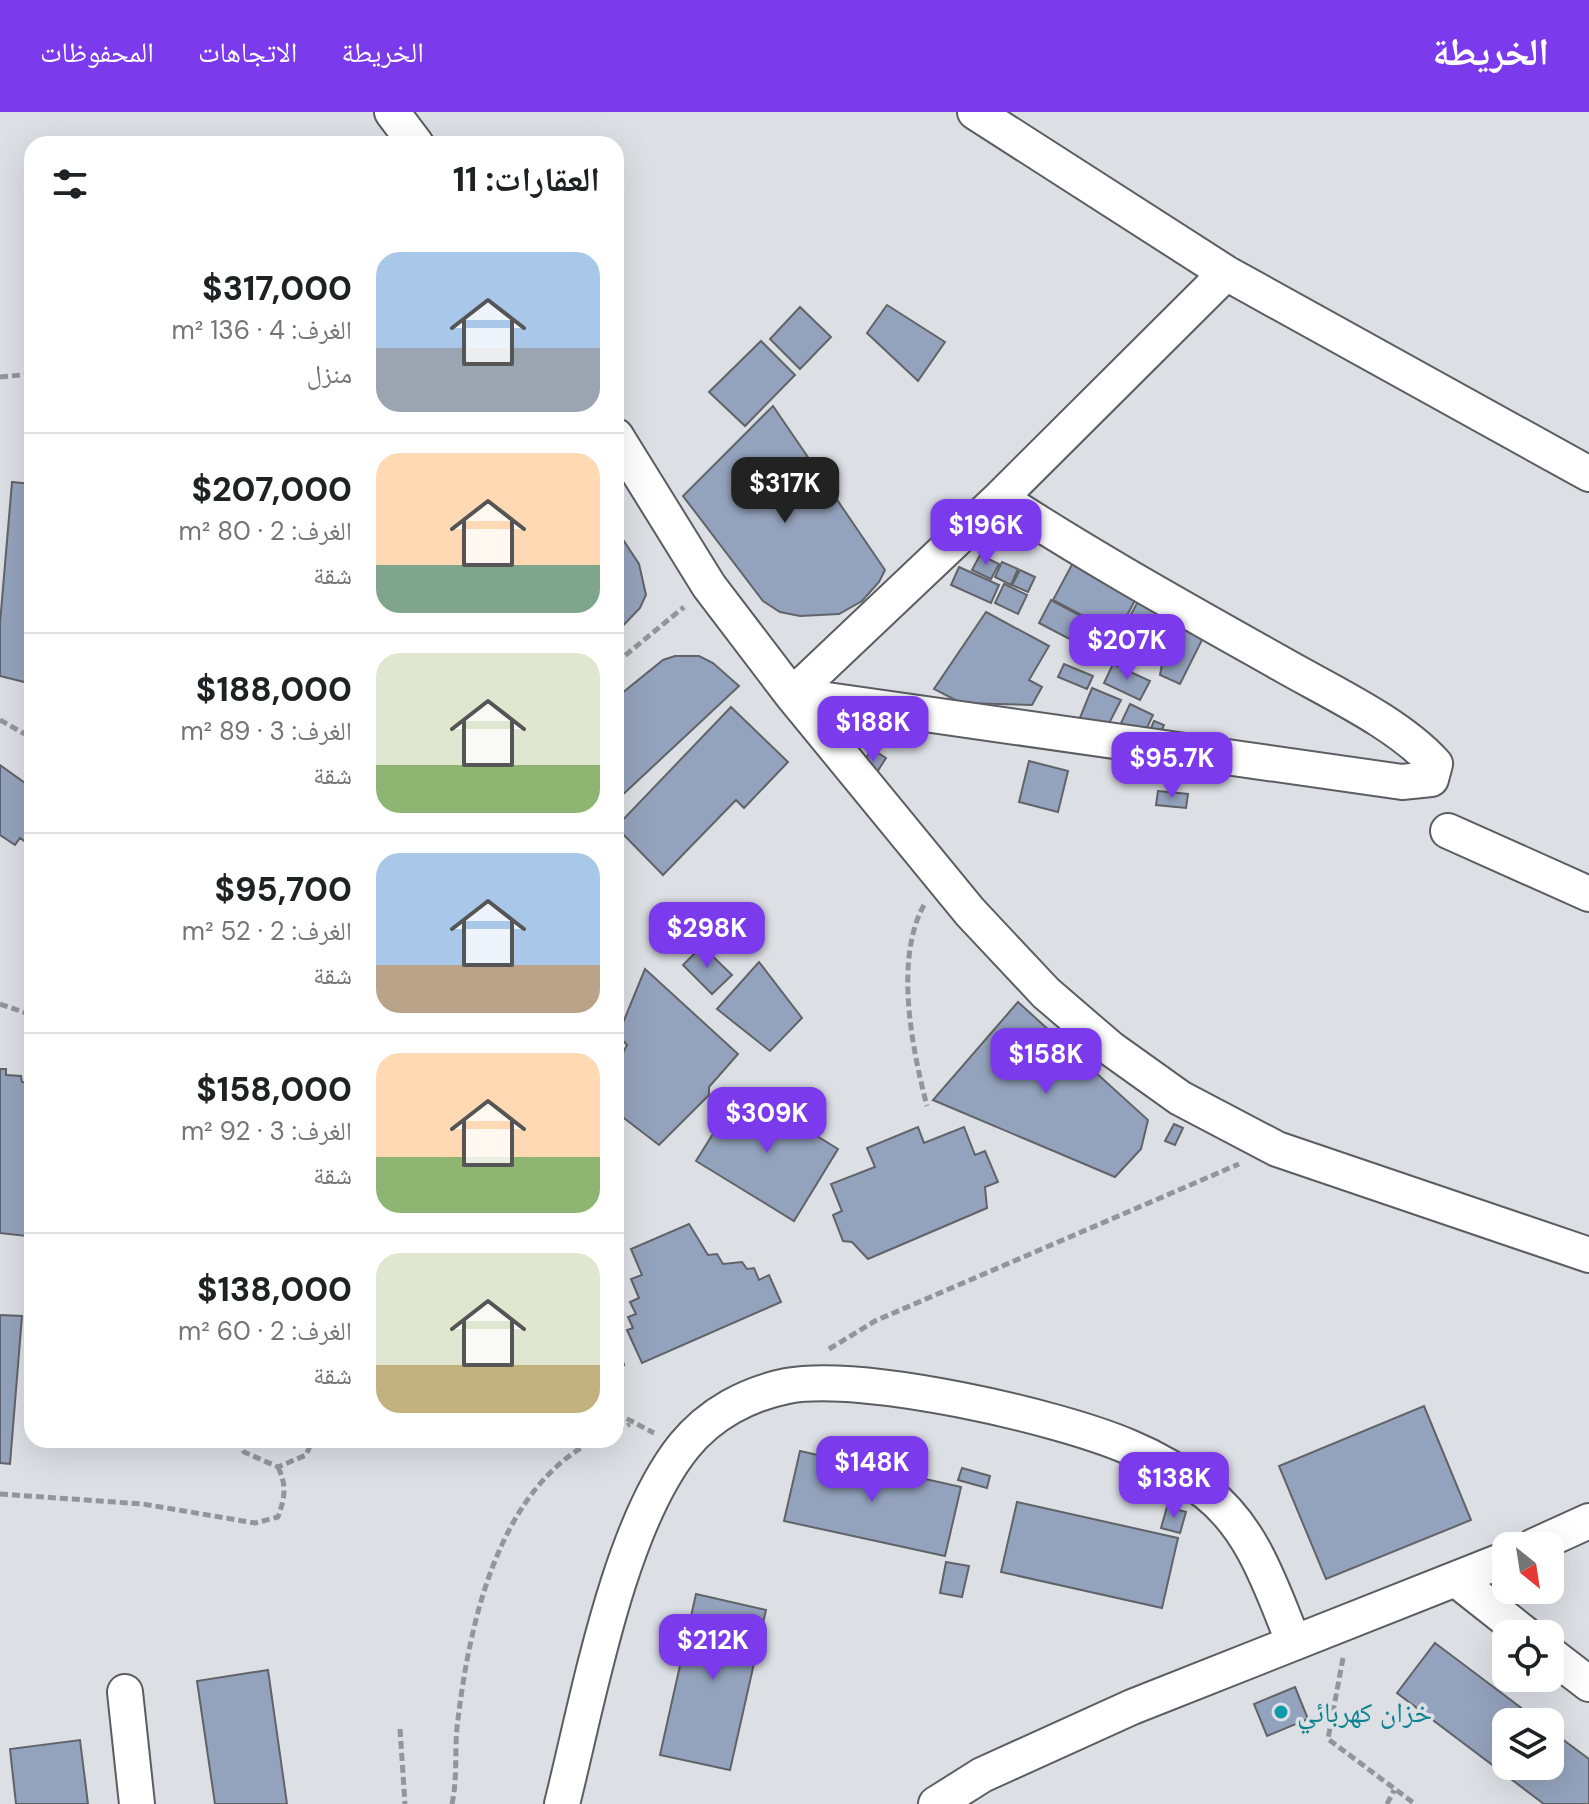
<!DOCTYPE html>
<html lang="ar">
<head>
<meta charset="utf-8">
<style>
	body { margin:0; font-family:"DM Sans","Noto Naskh Arabic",sans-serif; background:#f6f6f6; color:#202124; direction:rtl; height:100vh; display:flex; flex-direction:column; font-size:30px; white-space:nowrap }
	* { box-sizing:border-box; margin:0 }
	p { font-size:26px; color:#757577 }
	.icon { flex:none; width:44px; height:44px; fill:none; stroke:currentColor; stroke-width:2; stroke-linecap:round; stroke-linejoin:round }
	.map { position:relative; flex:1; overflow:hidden; direction:ltr }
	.drawer { position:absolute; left:24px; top:24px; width:600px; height:1312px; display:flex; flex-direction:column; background:#fff; border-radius:24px; box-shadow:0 8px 32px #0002; direction:rtl }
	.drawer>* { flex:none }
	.needle { width:52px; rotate:150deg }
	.controls { position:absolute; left:1492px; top:1420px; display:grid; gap:16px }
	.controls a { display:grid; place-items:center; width:72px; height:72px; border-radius:16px; background:#fff; box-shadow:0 8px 32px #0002; font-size:40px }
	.price { position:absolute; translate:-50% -68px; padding:0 18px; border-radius:16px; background:#7c3aed; color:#fff; font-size:26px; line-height:52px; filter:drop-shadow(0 2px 4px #0008) }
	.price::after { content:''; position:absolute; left:50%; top:48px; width:24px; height:18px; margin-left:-12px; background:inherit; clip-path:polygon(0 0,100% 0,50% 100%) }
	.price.active { background:#222; color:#fff }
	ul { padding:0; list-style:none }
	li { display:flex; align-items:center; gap:24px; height:200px; padding:0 24px }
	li+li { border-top:2px solid #e0e0e0 }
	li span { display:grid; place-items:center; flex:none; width:224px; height:160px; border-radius:24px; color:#555 }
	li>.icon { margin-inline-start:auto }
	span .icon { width:96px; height:96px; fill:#fffc; stroke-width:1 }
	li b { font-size:34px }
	h2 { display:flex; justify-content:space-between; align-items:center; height:96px; padding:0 24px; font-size:34px }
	header { display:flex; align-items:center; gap:48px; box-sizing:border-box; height:112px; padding:0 40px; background:#7c3aed; color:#fff }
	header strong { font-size:38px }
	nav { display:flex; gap:44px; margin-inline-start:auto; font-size:28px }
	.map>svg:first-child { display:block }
	.building { fill:#94a3bd; stroke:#616368; stroke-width:2 }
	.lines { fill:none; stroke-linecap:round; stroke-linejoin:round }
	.minor-casing { stroke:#5b5d61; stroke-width:38 }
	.path { stroke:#939599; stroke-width:5; stroke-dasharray:8 4; stroke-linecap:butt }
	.minor { stroke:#fff; stroke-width:34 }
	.culture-dot { fill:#0f9aa8; stroke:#dcdfe4; stroke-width:3 }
	.labels { text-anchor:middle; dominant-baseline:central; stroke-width:7; stroke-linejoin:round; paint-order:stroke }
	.culture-label { font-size:28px; fill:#0d838f; stroke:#dcdfe4; text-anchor:start }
</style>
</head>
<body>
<header>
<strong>الخريطة</strong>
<nav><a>الخريطة</a><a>الاتجاهات</a><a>المحفوظات</a></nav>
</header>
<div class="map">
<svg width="1589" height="1692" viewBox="0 0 1589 1692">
	<rect width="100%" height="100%" fill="#dcdfe4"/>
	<!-- building -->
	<path class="building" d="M 887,193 L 945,230 L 918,269 L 867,221 Z
		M 800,195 L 831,225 L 800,257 L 770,227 Z
		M 761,229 L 795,263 L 745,314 L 709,280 Z
		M 773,294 L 885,458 L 879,470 L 862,489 L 839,502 L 800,504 L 780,500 L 763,489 L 683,384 Z
		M 12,370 L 32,372 L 32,572 L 0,564 L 0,511 Z
		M 616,417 L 639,452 L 646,483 L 640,496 L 616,521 Z
		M 980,443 L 999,452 L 991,467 L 972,458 Z
		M 1075,447 L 1139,481 L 1117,522 L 1053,488 Z
		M 1002,450 L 1018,457 L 1011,473 L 995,465 Z
		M 959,455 L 999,473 L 991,491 L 951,473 Z
		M 1020,458 L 1035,465 L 1028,480 L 1012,473 Z
		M 1004,472 L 1027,483 L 1018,502 L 995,491 Z
		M 1141,484 L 1208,516 L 1180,572 L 1160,563 L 1162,552 L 1119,524 Z
		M 1051,488 L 1116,523 L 1104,545 L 1039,511 Z
		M 986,500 L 1049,534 L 1029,568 L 1042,575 L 1032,593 L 961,591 L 934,577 Z
		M 675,544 L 699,544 L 713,551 L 739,574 L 616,689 L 616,586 L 663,548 Z
		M 1064,552 L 1093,564 L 1087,577 L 1058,565 Z
		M 1113,552 L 1150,569 L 1140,588 L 1104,571 Z
		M 1092,576 L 1121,588 L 1105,619 L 1077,613 Z
		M 1130,592 L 1153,603 L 1144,622 L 1121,611 Z
		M 731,595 L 788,650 L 744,696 L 736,688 L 663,763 L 616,715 Z
		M 1154,609 L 1164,613 L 1158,627 L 1148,623 Z
		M 872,637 L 886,646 L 872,668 L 860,655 Z
		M 1029,649 L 1068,659 L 1058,700 L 1019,690 Z
		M 0,653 L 32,676 L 30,733 L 20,726 L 15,733 L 0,723 Z
		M 1158,679 L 1188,682 L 1186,696 L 1156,693 Z
		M 702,834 L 732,863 L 712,882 L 683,853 Z
		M 759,850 L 802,906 L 770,939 L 717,897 Z
		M 645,857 L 738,942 L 709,975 L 709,983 L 659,1033 L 616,1000 L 616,954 L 627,933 L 618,923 Z
		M 1018,890 L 1148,1008 L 1141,1037 L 1115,1065 L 933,988 Z
		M 0,957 L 6,957 L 6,963 L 21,964 L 22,970 L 32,971 L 32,1060 L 26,1124 L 0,1121 Z
		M 741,977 L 838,1037 L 794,1109 L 696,1049 Z
		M 1174,1012 L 1183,1016 L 1175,1033 L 1165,1029 Z
		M 918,1015 L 924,1031 L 964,1015 L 975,1043 L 985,1039 L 998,1070 L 985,1075 L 987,1096 L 868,1147 L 852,1130 L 843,1129 L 833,1103 L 842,1099 L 831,1072 L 875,1055 L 867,1036 Z
		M 689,1112 L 708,1143 L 717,1142 L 723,1152 L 742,1150 L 747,1157 L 754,1156 L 759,1168 L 769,1163 L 781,1190 L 642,1251 L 627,1218 L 633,1216 L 628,1205 L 636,1202 L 630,1190 L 639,1186 L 631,1167 L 642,1163 L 631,1137 Z
		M 0,1203 L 22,1204 L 10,1352 L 0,1351 Z
		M 616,1223 L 624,1253 L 616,1255 Z
		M 1424,1294 L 1471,1408 L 1326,1467 L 1279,1354 Z
		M 800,1339 L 961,1375 L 945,1444 L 784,1409 Z
		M 962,1356 L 990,1364 L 987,1376 L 958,1368 Z
		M 1017,1390 L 1178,1426 L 1162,1496 L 1001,1460 Z
		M 1167,1395 L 1186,1400 L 1180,1421 L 1161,1416 Z
		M 946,1450 L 969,1454 L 962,1485 L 940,1481 Z
		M 696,1482 L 766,1498 L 730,1658 L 660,1643 Z
		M 1435,1531 L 1540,1610 L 1506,1610 L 1506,1654 L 1550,1654 L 1550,1618 L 1589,1647 L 1589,1692 L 1544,1692 L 1397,1581 Z
		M 268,1558 L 287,1692 L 215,1692 L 197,1569 Z
		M 1295,1575 L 1308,1607 L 1267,1624 L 1254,1592 Z
		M 80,1628 L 88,1692 L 16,1692 L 10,1637 Z"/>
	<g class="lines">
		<defs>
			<path id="minor" d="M 392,0 L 416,32
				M 975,0 L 1226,161 L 1589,362
				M 616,324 L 709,474 L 792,583 L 970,800 L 1046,881 L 1110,936 L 1180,986 L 1277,1037 L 1589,1143
				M 792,583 L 1402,670 L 1431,667 L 1435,652 C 1397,610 1328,579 1278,550 C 1184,497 1090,445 1000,386
				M 792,583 L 1000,386 L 1226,161
				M 1448,719 L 1589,782
				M 1534,1434 L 1589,1409
				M 1458,1469 L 1525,1522
				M 1550,1542 L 1589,1572
				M 125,1580 L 137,1692
				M 562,1692 C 588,1589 618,1416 684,1334 C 710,1302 747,1282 787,1274 C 863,1260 1057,1304 1129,1335 C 1158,1347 1183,1362 1207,1381 C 1254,1418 1272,1478 1294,1531
				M 936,1692 L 982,1663 L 1132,1595 L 1506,1447"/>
		</defs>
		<!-- minor casing -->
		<use href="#minor" class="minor-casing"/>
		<!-- path -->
		<path class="path" d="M 0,265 L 32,262
			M 616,551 L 684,495
			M 0,608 L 32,626
			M 924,793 C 894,847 912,937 927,994
			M 0,892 L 32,903
			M 829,1237 L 875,1209 L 1239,1052
			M 616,1301 L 654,1321
			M 616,1318 L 630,1312
			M 237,1328 L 244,1340 L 278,1355 L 306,1343 L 313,1328
			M 0,1382 L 143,1392 L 255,1411 L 278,1405 C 285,1385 287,1374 278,1355
			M 1343,1546 L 1328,1627 L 1415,1692
			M 400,1617 L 405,1692
			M 452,1692 C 458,1664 454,1635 458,1607 C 470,1509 499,1376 595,1328
			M 1387,1692 L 1394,1678"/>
		<!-- minor -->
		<use href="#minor" class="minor"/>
	</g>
	<!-- markers -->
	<circle class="culture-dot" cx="1281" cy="1600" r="8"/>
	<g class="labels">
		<!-- culture labels -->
		<g class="culture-label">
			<text x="1297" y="1600">خزان كهربائي</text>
		</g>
	</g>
</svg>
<div class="controls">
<a><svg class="needle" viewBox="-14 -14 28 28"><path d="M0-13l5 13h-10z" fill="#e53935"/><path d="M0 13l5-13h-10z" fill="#757577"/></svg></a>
<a><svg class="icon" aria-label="locate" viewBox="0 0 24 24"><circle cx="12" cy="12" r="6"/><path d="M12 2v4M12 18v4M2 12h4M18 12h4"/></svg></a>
<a><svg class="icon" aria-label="layers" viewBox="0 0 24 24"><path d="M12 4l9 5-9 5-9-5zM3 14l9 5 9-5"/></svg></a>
</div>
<b class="price active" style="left:785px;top:413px">$317K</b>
<b class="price" style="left:986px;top:455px">$196K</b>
<b class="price" style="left:1127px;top:570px">$207K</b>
<b class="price" style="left:873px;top:652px">$188K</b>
<b class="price" style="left:1172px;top:688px">$95.7K</b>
<b class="price" style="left:707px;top:858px">$298K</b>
<b class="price" style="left:1046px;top:984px">$158K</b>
<b class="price" style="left:767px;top:1043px">$309K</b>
<b class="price" style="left:872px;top:1392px">$148K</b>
<b class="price" style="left:1174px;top:1408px">$138K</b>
<b class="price" style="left:713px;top:1570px">$212K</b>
<section class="drawer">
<h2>العقارات: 11<svg class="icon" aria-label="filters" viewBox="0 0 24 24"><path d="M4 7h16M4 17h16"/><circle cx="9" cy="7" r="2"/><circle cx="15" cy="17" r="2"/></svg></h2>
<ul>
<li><span style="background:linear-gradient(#a9c7e8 60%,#9aa5b1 0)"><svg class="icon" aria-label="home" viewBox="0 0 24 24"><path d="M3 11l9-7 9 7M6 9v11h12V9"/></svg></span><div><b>$317,000</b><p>الغرف: 4 · 136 m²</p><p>منزل</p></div></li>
<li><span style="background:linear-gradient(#ffd9b3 70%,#7fa58c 0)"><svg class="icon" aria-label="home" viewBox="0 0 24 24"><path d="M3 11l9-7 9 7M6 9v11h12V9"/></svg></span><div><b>$207,000</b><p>الغرف: 2 · 80 m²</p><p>شقة</p></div></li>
<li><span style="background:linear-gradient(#dfe7d0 70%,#8fb573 0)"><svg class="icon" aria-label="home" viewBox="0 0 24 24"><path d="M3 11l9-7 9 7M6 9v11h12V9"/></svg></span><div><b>$188,000</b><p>الغرف: 3 · 89 m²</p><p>شقة</p></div></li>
<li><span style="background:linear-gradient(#a9c7e8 70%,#b9a48a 0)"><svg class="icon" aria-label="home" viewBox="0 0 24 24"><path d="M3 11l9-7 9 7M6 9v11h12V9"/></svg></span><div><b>$95,700</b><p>الغرف: 2 · 52 m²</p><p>شقة</p></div></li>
<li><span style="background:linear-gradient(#ffd9b3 65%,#8fb573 0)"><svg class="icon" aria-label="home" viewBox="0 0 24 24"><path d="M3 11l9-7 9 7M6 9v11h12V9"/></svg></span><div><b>$158,000</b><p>الغرف: 3 · 92 m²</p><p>شقة</p></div></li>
<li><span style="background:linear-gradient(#dfe7d0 70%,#c2b280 0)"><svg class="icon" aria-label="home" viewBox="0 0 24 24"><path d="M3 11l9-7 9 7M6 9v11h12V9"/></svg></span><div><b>$138,000</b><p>الغرف: 2 · 60 m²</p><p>شقة</p></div></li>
</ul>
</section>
</div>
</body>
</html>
